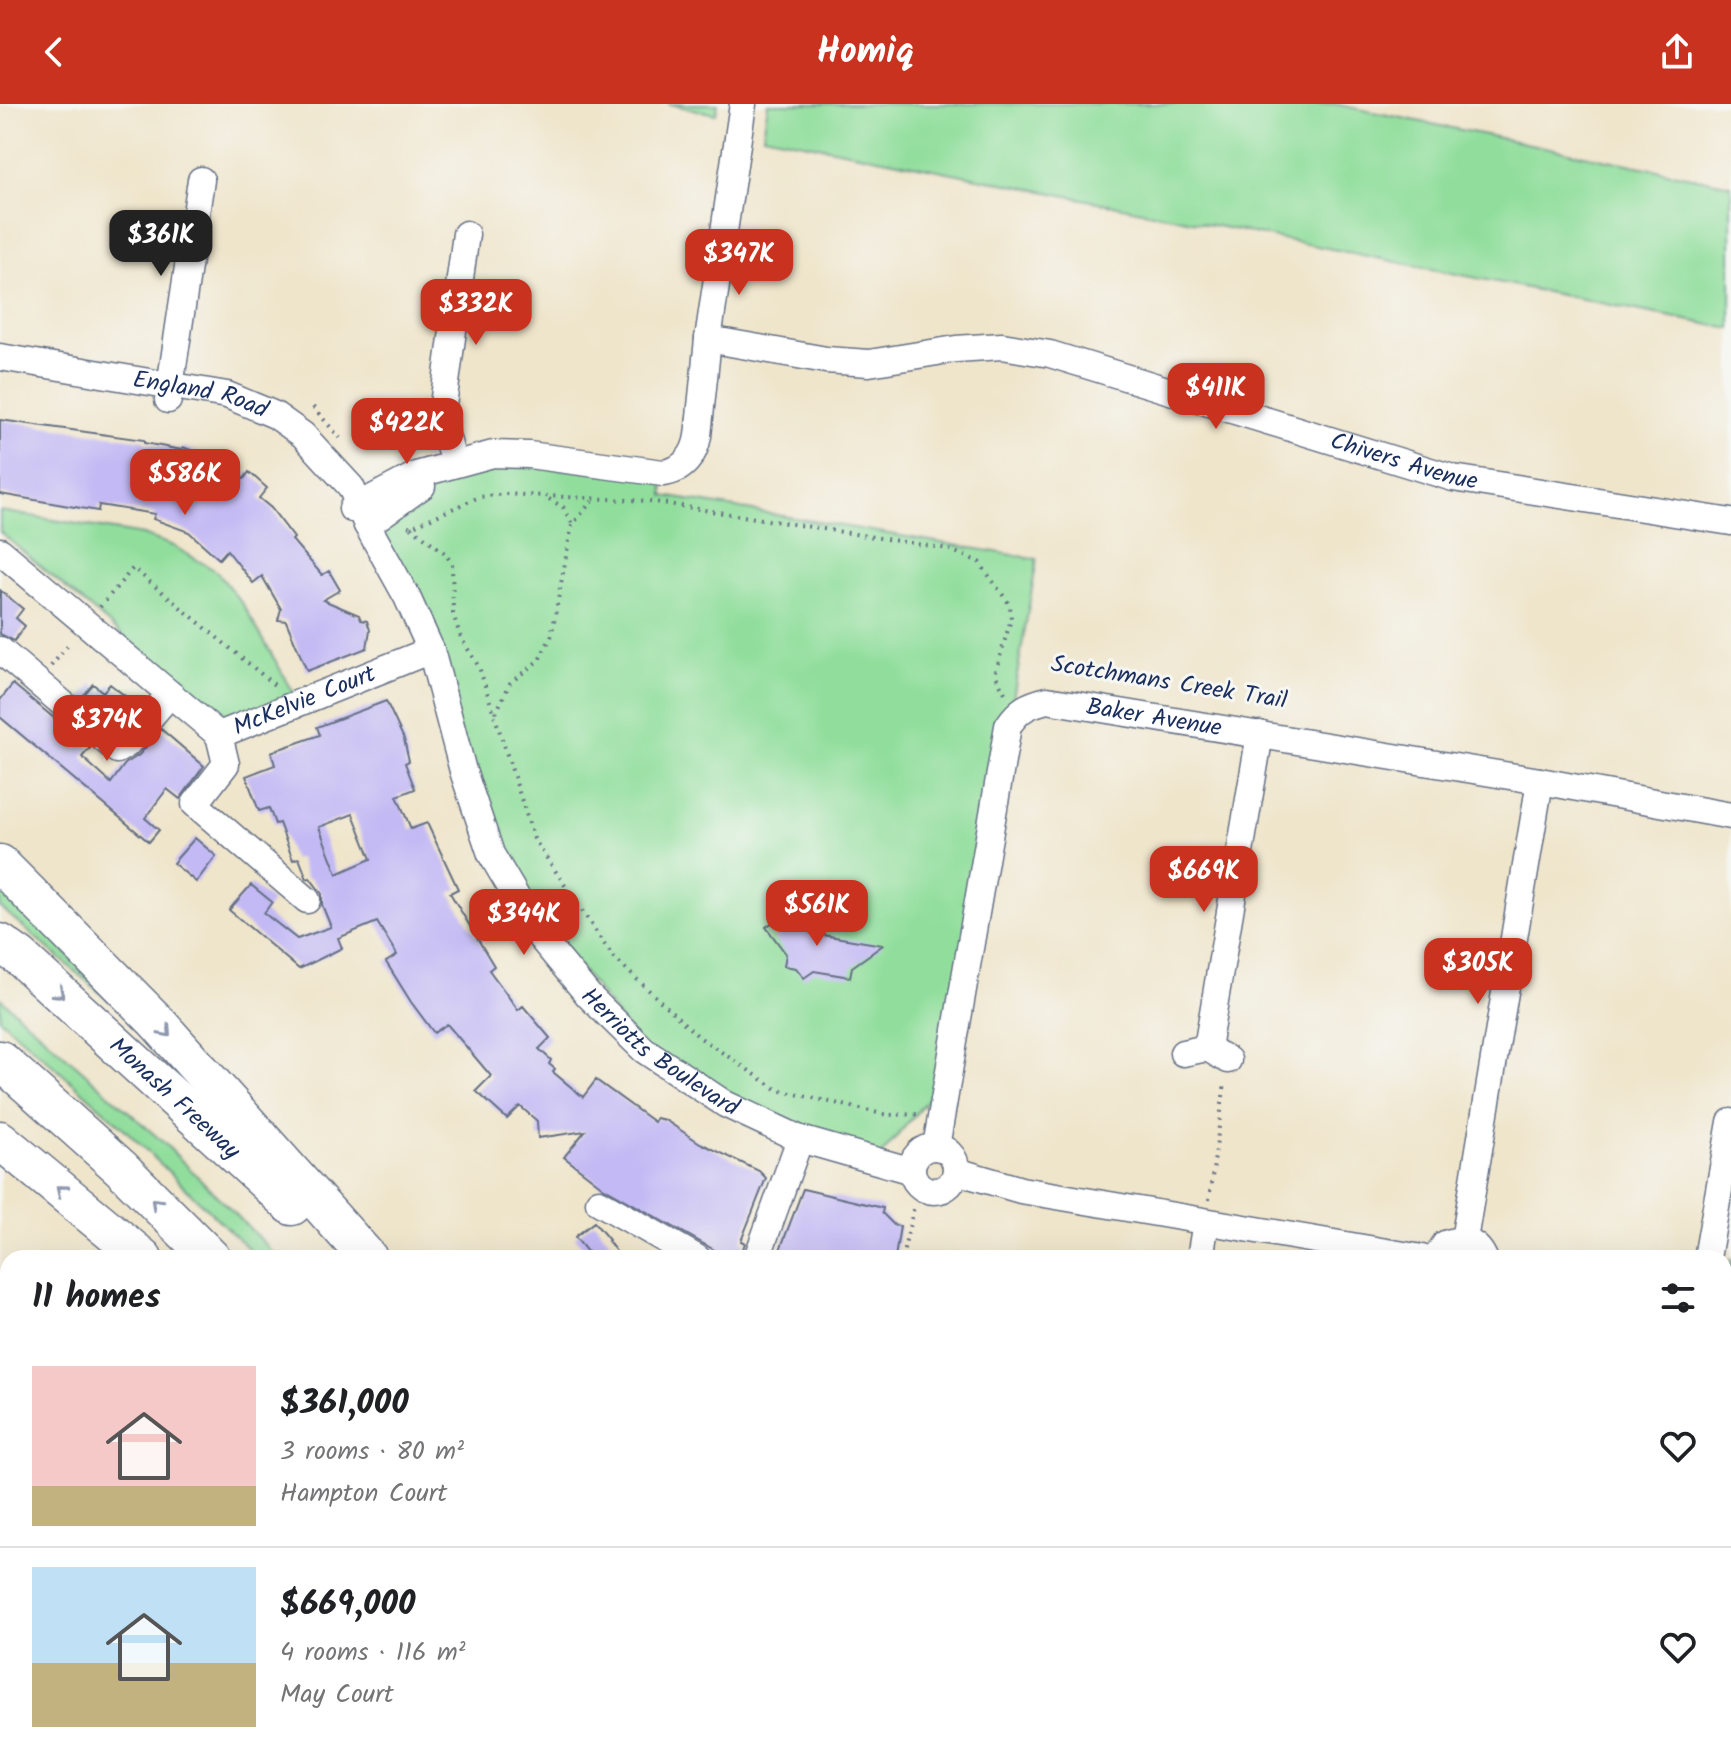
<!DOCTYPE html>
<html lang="en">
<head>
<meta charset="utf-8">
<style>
	body { margin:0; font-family:Kalam,sans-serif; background:#f2f2f2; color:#202124; height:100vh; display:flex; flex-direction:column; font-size:30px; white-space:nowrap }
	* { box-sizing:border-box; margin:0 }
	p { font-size:26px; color:#757577 }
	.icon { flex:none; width:44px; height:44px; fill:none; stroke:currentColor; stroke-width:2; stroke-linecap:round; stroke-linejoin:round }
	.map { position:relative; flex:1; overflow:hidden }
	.details { position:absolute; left:0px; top:1146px; width:1732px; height:514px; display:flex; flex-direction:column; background:#fff; border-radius:24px 24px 0 0; box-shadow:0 8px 32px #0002 }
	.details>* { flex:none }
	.price { position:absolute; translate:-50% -68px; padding:0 18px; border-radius:16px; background:#c8321e; color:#fff; font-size:26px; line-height:52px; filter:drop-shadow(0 2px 4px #0008) }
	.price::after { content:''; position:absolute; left:50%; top:48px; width:24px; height:18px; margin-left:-12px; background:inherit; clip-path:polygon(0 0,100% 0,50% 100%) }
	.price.active { background:#222; color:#fff }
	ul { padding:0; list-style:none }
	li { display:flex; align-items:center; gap:24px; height:200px; padding:0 32px }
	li+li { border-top:2px solid #e0e0e0 }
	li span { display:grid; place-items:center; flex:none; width:224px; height:160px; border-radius:0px; color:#555 }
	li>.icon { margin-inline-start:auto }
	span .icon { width:96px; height:96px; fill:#fffc; stroke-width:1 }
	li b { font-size:34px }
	h2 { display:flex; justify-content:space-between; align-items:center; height:96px; padding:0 32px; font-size:34px }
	header { display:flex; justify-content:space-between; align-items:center; height:104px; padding:0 32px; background:#c8321e; color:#fff; font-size:36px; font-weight:600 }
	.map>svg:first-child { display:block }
	.green { fill:#91de9c; stroke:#56867d; stroke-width:2 }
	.building { fill:#c3b9f4; fill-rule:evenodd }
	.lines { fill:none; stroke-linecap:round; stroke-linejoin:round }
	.minor-casing { stroke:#656f84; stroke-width:29 }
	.highway-casing { stroke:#656f84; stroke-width:41 }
	.path { stroke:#656f84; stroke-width:4; stroke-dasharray:2 6; stroke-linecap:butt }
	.minor { stroke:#fff; stroke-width:26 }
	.highway { stroke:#fff; stroke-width:38 }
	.oneway { stroke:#8d97ae }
	.labels { text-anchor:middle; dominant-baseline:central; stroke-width:6; stroke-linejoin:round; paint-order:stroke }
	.street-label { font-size:24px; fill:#1b2f5e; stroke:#f6f6f2 }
</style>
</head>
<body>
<header><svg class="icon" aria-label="back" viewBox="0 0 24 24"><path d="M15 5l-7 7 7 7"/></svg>Homiq<svg class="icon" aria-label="share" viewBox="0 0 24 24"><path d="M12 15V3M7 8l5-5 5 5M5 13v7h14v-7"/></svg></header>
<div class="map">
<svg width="1731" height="1659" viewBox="0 0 1731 1659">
	<rect width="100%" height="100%" fill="#f6f6f2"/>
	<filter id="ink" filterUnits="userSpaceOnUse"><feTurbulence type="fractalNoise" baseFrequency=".0125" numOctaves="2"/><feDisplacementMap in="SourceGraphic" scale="16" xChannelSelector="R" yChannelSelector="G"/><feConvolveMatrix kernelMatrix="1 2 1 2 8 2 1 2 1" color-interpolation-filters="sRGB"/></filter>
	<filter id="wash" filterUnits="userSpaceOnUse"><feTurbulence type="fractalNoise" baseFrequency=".006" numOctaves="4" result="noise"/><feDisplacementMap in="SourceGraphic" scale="32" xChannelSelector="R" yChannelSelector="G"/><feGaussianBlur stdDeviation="1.8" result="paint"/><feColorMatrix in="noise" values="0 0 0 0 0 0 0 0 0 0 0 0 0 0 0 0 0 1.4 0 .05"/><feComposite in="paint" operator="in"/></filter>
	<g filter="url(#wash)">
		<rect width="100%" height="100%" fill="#efe5cb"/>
		<!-- green -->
		<path class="green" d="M 668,0 L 718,0 L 716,10 Z
			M 768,0 L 1334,0 L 1731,81 L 1731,225 L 763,31 Z
			M 454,360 L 663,369 L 664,392 L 1037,455 L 948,971 L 876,1057 L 800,1035 L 644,946 L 491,750 L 431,546 L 367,421 Z
			M 0,407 L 143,431 L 173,442 L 216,467 L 244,502 L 295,591 L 224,617 L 0,428 Z
			M 0,778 L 112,899 L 0,803 Z
			M 0,894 L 164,1039 L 279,1154 L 258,1154 L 114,1015 L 0,915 Z
			M 1731,1154 L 1731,1659 L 1658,1659 L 1659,1652 L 1724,1652 L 1724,1202 Z"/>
		<g id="blocks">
			<!-- building -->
			<path class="building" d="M 0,316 L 144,336 L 144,339 L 182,346 L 183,343 L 209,353 L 206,360 L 244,375 L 249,368 L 267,384 L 259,394 L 271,404 L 294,434 L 292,436 L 322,471 L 329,467 L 340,486 L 323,496 L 359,511 L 361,516 L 367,517 L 370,526 L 367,544 L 307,567 L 286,517 L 278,516 L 281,505 L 262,472 L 253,479 L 227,446 L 219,455 L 189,428 L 153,415 L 155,410 L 99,401 L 98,407 L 0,390 Z
				M 0,486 L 23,505 L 16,514 L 25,522 L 14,537 L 0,530 Z
				M 13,580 L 90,644 L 82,653 L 111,679 L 125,660 L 139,651 L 161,625 L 204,662 L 180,695 L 167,685 L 145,714 L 159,726 L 149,738 L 0,613 L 0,596 Z
				M 93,580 L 103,588 L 110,580 L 134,599 L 136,604 L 118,626 L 81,594 Z
				M 386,597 L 404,635 L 409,657 L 405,659 L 415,685 L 397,692 L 411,725 L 427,719 L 458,785 L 450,789 L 494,862 L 489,866 L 518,906 L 523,902 L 550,934 L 539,945 L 551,956 L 549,960 L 555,965 L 553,968 L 583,993 L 596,976 L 654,1018 L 656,1014 L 665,1016 L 700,1039 L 759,1067 L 766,1074 L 741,1137 L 745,1139 L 743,1145 L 725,1152 L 603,1083 L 564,1053 L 585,1027 L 538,1034 L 537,1017 L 520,1002 L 507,1015 L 476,987 L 491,972 L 447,920 L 434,929 L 411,898 L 386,858 L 397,851 L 377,818 L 338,834 L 342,844 L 299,865 L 229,806 L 251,781 L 272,798 L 264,809 L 297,835 L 331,823 L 322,801 L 322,790 L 310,774 L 307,775 L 299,754 L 293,756 L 279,719 L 275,720 L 269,704 L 259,707 L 246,672 L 275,661 L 271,648 L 320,631 L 317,623 ZM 353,710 L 371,755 L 337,770 L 319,723 Z
				M 195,734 L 216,752 L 196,778 L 173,759 Z
				M 793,804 L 811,829 L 883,841 L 852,863 L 850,873 L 814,867 L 804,874 L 796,864 L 784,862 L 786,850 L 766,823 Z
				M 803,1085 L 883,1104 L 882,1109 L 894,1121 L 900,1122 L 895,1154 L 777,1154 Z
				M 594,1118 L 609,1136 L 608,1137 L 621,1154 L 592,1154 L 575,1133 Z"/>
		</g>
	</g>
	<g filter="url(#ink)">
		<use href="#blocks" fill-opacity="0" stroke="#656f84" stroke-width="2"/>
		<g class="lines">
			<defs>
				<g id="minor">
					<path id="s1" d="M 708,235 L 826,256 L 869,259 L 956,245 L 1002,242 L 1050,250 L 1453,374 L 1731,418"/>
					<path id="s2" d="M 0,253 L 227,291 L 275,311 L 303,331 L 351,383 L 367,421 L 407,493 L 431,546 L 463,667 L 491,750 L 540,833 L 589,892 L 644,946 L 725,1000 L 800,1035 L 912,1067"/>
					<path d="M 168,296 L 201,76"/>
					<path d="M 454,360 L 446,331 L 443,301 L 466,130"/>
					<path d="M 352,405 L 416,371 L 493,350 L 529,351 L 663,369 C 683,367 695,351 698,332 L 708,235 L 743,0"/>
					<path d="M 367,421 L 422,382"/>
					<path id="s3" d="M 0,447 L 219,631 L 431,546"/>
					<path d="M 0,546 L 117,646 L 127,640 L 170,590"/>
					<path d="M 219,631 L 226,660 L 195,700 L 307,796"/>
					<path d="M 1183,949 L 1207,944"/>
					<path d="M 1228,956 L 1207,944 L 1260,630"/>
					<circle cx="934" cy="1065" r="22"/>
					<path id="s4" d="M 936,1043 L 1008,622 C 1019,605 1028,601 1047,596 L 1540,677 L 1731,712"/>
					<path d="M 956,1067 L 1021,1086 L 1422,1154"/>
					<path d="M 599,1098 L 697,1154"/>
					<path d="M 1464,1136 L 1540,677"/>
					<path d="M 757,1154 L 800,1035"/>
					<path d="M 1200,1154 L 1206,1118"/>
					<path d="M 1436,1154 L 1445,1140 C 1462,1133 1476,1137 1484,1154"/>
					<path d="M 1707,1154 L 1731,1018"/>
					<path d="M 1724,1209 L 1731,1211"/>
					<path d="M 0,1437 L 8,1444"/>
					<path d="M 176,1652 L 181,1659"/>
					<path d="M 955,1652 L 959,1659"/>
					<path d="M 1026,1652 L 1030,1659"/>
					<path d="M 1414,1652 L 1457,1659"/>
					<path d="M 127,1659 L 138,1652"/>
					<path d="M 1090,1659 L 1095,1652"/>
					<path d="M 1376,1659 L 1378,1652"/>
					<path d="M 1635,1659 L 1636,1652"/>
				</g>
				<g id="highway">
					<path d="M 0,760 L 156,917 L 368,1154"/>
					<path id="s5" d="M 0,839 L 20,853 L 292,1102"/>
					<path d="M 0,956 L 121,1064 L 211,1154"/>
					<path d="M 0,1036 L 143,1154"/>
					<path d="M 600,1652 L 605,1659"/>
					<path d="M 720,1652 L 725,1659"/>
				</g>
			</defs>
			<!-- minor casing -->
			<use href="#minor" class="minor-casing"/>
			<!-- highway casing -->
			<use href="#highway" class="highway-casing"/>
			<!-- path -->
			<path class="path" d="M 313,303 L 340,334
				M 549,395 L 563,403 L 572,420
				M 408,422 L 411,423 L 479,393 L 505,390 L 649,397 L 948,445 L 979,458 L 1010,501 L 1011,515 L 995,570 L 1005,589
				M 411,423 L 445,449 L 452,460 L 453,510 L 461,534 L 479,563 L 534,735 L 613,853 L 699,933 L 778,986 L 887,1011 L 920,1010
				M 100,503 L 133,464 L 278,584
				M 51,562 L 71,538
				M 496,609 L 510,579 L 539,556 L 551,533 L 572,421 L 592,397
				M 1209,1096 L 1225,978
				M 902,1154 L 914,1103
				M 1724,1481 L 1731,1454
				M 1676,1659 L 1679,1652"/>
			<!-- minor -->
			<use href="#minor" class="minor"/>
			<!-- highway -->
			<use href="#highway" class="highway"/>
		</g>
		<!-- one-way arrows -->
		<defs><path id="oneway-chevron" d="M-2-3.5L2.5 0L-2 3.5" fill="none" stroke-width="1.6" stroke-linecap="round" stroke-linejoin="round" transform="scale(2)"/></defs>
		<g class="oneway">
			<use href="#oneway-chevron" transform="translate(59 889) rotate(42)"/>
			<use href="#oneway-chevron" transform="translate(166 928) rotate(48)"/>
			<use href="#oneway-chevron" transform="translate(61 1086) rotate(-140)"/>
			<use href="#oneway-chevron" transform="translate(156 1099) rotate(-136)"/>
		</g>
	</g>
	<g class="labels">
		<!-- street labels -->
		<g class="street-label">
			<text stroke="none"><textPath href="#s2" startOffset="204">England Road</textPath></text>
			<text stroke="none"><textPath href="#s1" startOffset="716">Chivers Avenue</textPath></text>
			<text transform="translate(1169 579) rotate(9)">Scotchmans Creek Trail</text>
			<text stroke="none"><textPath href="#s3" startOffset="378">McKelvie Court</textPath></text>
			<text stroke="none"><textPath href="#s4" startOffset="584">Baker Avenue</textPath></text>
			<text stroke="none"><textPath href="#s2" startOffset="1046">Herriotts Boulevard</textPath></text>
			<text stroke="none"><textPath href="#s5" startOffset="234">Monash Freeway</textPath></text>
		</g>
	</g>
</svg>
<b class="price active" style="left:161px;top:174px">$361K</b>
<b class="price" style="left:739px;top:193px">$347K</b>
<b class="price" style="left:476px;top:243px">$332K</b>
<b class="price" style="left:1216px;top:327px">$411K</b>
<b class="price" style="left:407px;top:362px">$422K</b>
<b class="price" style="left:185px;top:413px">$586K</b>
<b class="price" style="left:107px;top:659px">$374K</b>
<b class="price" style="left:1204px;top:810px">$669K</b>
<b class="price" style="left:817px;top:844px">$561K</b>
<b class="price" style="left:524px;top:853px">$344K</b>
<b class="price" style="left:1478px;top:902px">$305K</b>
<section class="details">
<h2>11 homes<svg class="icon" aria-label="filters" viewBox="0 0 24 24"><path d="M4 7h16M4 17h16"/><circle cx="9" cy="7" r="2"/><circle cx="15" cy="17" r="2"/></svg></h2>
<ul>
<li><span style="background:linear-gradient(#f6c9c9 75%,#c2b280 0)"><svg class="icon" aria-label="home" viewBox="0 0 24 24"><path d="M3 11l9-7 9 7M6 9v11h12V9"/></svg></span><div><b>$361,000</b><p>3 rooms · 80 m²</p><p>Hampton Court</p></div><svg class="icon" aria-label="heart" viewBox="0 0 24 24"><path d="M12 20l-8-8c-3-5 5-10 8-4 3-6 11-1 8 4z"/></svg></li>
<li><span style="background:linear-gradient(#bfe0f5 60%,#c2b280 0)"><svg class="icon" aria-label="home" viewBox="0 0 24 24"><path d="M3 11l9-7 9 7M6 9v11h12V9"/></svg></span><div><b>$669,000</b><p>4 rooms · 116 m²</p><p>May Court</p></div><svg class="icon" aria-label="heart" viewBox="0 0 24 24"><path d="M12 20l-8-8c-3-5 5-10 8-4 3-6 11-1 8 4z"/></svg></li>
</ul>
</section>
</div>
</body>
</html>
